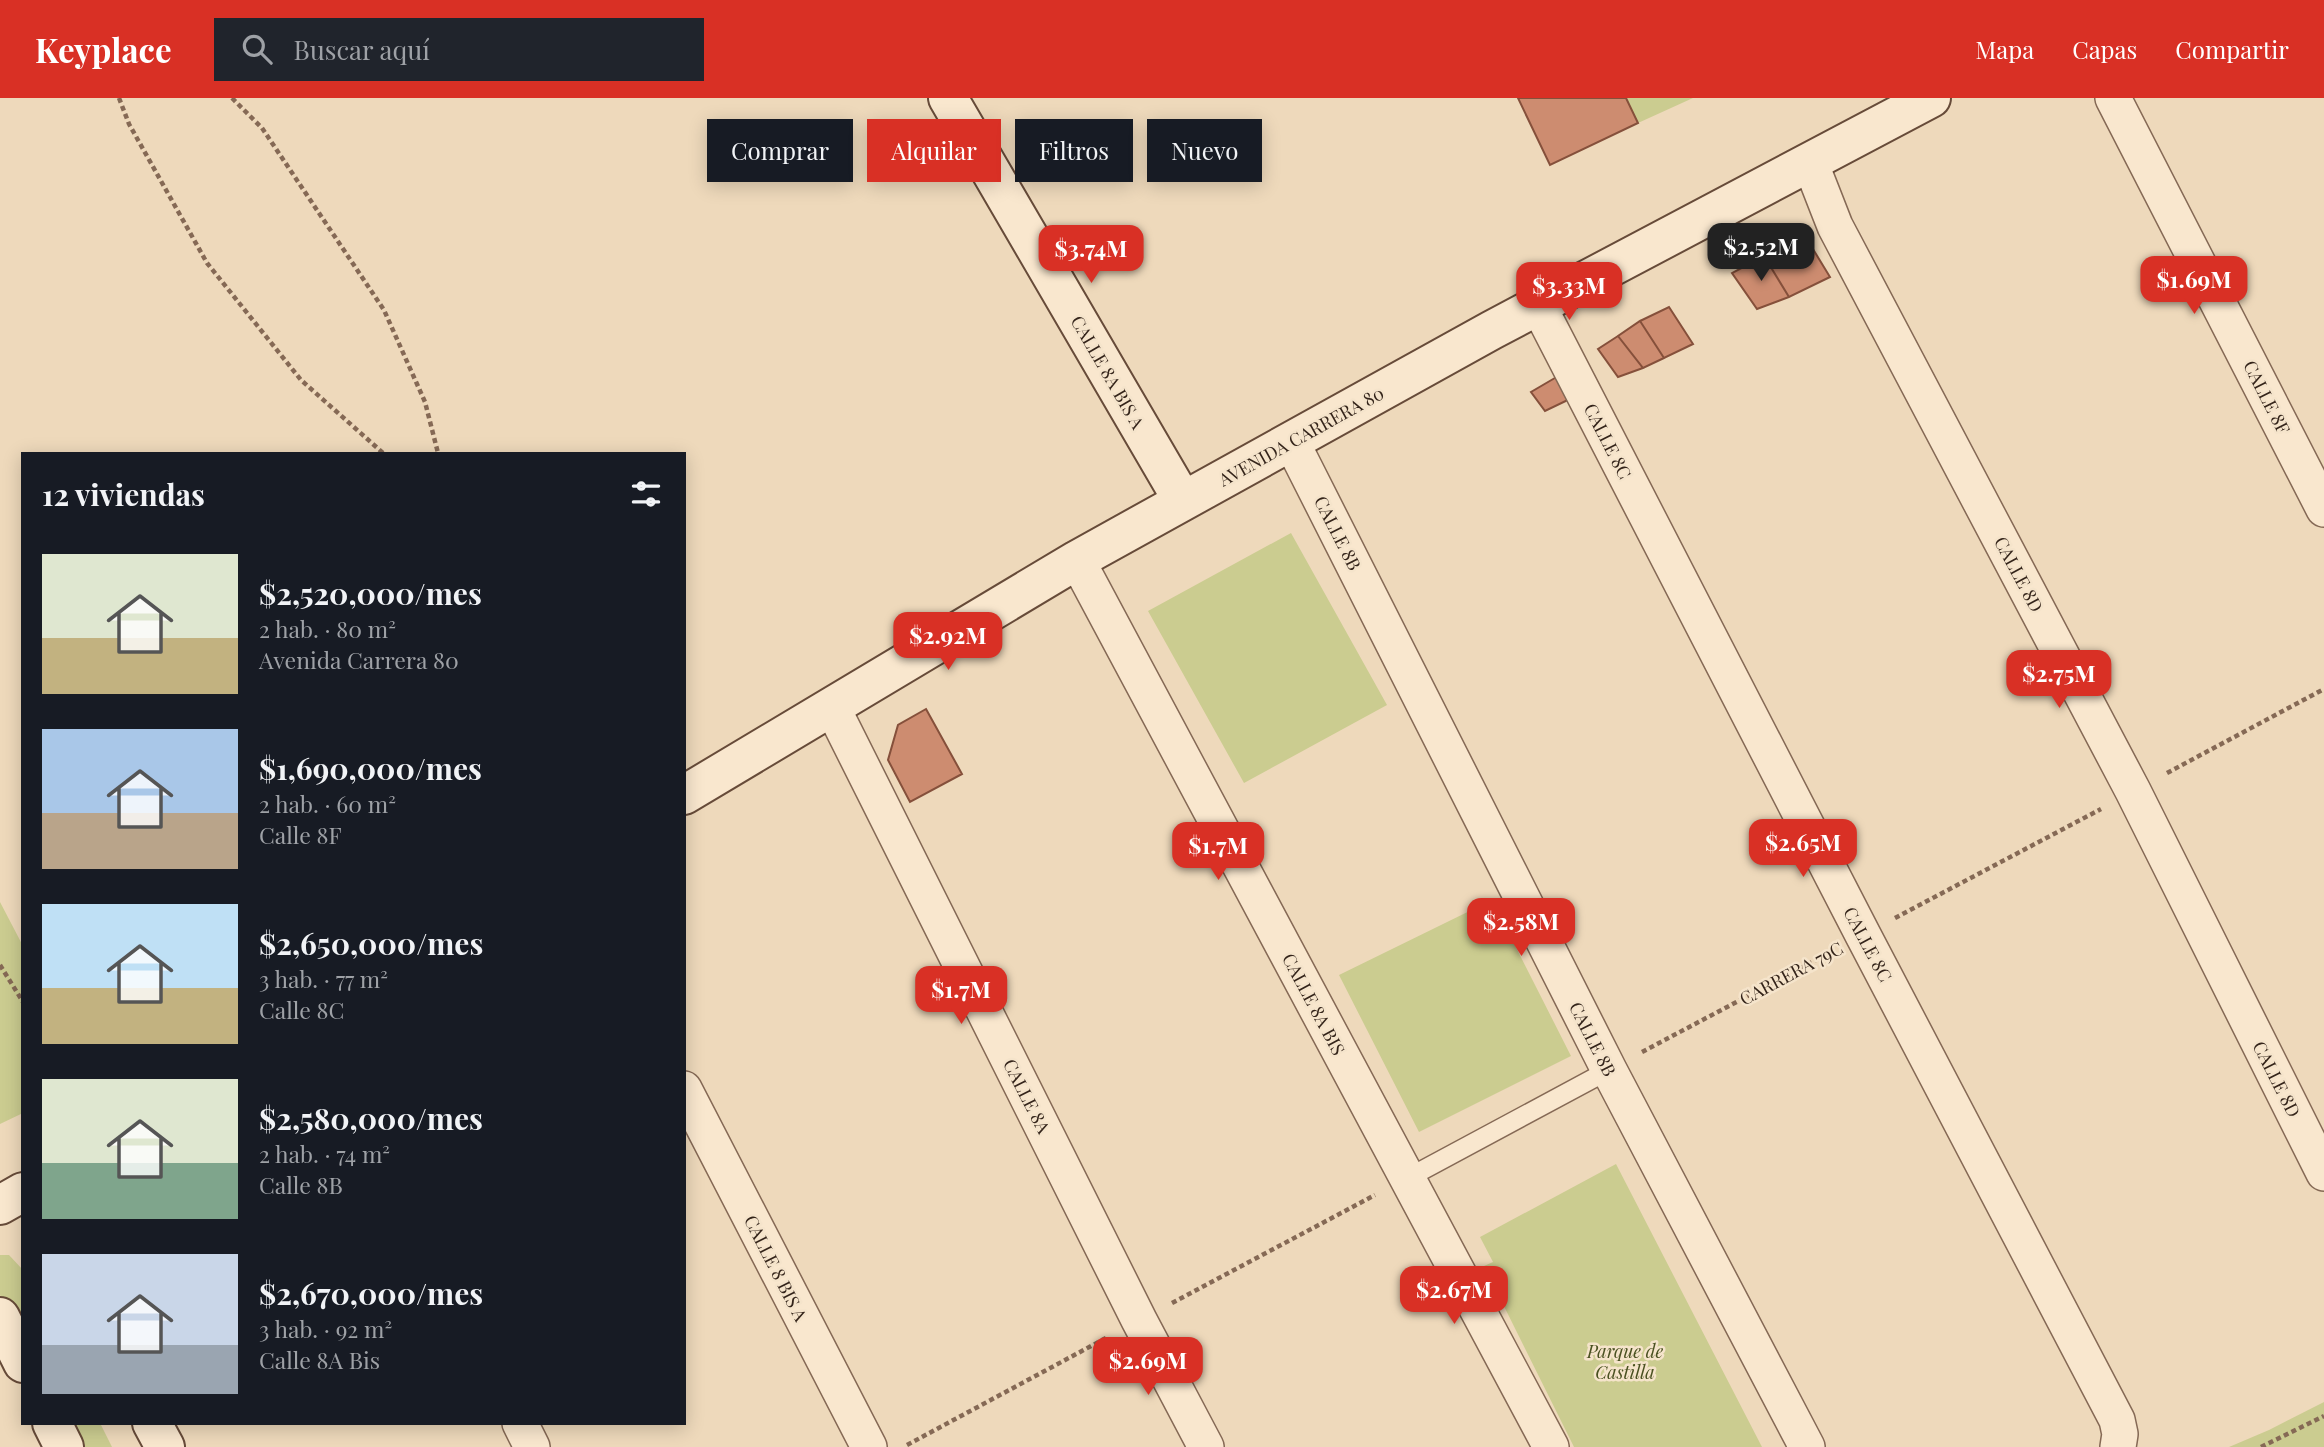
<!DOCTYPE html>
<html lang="es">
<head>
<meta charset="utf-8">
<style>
	body { margin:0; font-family:"Playfair Display",serif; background:#20242c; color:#f1f3f6; height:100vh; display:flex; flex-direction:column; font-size:26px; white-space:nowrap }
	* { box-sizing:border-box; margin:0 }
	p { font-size:23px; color:#9ea1a6 }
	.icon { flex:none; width:38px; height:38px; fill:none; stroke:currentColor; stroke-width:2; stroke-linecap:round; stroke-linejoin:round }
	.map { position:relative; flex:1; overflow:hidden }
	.details { position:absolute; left:21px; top:354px; width:665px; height:973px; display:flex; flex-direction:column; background:#171b24; border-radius:0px; box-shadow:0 4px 18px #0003 }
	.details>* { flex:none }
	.banner { position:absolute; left:707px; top:21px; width:665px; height:63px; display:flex; gap:14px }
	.price { position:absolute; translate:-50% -60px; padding:0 16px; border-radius:14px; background:#d93025; color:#fff; font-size:23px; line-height:46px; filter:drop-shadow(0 2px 4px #0008) }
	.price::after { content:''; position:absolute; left:50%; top:42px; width:21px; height:16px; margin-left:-10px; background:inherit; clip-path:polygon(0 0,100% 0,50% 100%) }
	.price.selected { background:#222; color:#fff }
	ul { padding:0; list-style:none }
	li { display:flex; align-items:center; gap:21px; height:175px; padding:0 21px }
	li span { display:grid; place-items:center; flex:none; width:196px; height:140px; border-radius:0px; color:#555 }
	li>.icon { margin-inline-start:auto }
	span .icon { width:84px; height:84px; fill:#fffc; stroke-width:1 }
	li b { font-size:30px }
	h2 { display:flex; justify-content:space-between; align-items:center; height:84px; padding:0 21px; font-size:30px }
	.tag { padding:0 24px; border-radius:0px; background:#171b24; box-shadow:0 4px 18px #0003; font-size:24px; line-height:63px }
	.tag.selected { background:#d93025; color:#fff }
	header { display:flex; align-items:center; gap:42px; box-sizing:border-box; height:98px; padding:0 35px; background:#d93025; color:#fff }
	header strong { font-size:33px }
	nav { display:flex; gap:38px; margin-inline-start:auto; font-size:24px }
	.search { width:490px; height:63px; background:#20242c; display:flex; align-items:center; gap:18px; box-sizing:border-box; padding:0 24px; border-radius:0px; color:#9ea1a6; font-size:26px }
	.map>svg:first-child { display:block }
	.green { fill:#cbcc90 }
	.building { fill:#cd8c70; stroke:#85503b; stroke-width:2 }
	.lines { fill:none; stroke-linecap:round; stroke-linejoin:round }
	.lane-casing { stroke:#856955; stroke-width:21 }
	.street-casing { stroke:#856955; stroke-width:38 }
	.secondary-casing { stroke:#674b39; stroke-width:42 }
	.path { stroke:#856955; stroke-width:4.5; stroke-dasharray:5 3.5; stroke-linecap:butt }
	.lane { stroke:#f9e7ce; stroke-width:18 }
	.street { stroke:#f9e7ce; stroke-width:35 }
	.secondary { stroke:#f9e7ce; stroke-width:38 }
	.labels { text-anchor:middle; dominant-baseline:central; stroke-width:5; stroke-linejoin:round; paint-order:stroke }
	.street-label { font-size:18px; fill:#34241a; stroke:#f5e4cb }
	.park-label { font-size:18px; font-style:italic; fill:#4a5121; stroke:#f5e4cb }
</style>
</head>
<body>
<header>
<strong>Keyplace</strong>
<div class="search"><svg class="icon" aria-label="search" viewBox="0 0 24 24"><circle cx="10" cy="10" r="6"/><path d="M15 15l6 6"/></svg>Buscar aquí</div>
<nav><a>Mapa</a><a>Capas</a><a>Compartir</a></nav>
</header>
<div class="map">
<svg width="2324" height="1349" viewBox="0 0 2324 1349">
	<rect width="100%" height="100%" fill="#eed9bb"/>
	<!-- green -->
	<path class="green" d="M 1626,0 L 1693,0 L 1638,25 Z
		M 1291,435 L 1387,607 L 1244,685 L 1148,513 Z
		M 1492,802 L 1571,958 L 1419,1034 L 1339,877 Z
		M 0,804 L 23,848 L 23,1015 L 0,1026 Z
		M 1616,1066 L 1762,1349 L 1574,1349 L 1484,1168 L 1493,1164 L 1480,1139 Z
		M 0,1157 L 9,1157 L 23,1172 L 23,1240 L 0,1197 Z
		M 2324,1304 L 2324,1349 L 2229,1349 L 2269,1332 Z
		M 67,1325 L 100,1325 L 112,1349 L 79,1349 Z"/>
	<!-- building -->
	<path class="building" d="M 1518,0 L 1626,0 L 1638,25 L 1550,67 Z
		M 1805,138 L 1830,179 L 1789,199 L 1764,158 Z
		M 1764,158 L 1789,199 L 1757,211 L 1732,175 Z
		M 1669,209 L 1693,246 L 1664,260 L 1640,223 Z
		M 1640,223 L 1664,260 L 1643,270 L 1618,238 Z
		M 1618,238 L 1643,270 L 1618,279 L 1598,251 Z
		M 1560,277 L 1574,299 L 1545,313 L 1531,294 Z
		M 926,611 L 962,676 L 910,704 L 888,662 L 898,627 Z"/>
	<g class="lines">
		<defs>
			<path id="lane" d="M 1406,1081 L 1609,972"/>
			<path id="street" d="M 2113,0 L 2324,411
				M 1810,64 L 1835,128 L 2133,693 L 2324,1075
				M 1538,207 L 1863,837 L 2117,1322 L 2120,1336 L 2118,1349
				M 1291,343 L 1609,972 L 1807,1349
				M 1077,462 L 1551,1349
				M 832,609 L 1139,1222 L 1206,1349
				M 684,991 L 869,1349
				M 520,1325 L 532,1349"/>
			<path id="secondary" d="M 948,0 L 1183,403
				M 684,697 L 1077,462 L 1492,232 L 1931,0
				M 0,1107 L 23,1094
				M 0,1219 L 23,1265
				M 52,1325 L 64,1349
				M 152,1325 L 165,1349"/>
		</defs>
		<!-- lane casing -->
		<use href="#lane" class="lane-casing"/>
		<!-- street casing -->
		<use href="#street" class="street-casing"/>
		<!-- secondary casing -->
		<use href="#secondary" class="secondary-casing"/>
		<!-- path -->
		<path class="path" d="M 119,0 L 129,26 L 207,165 L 301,282 L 383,355
			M 232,0 L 262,30 L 384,212 L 425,304 L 438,355
			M 2167,675 L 2324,591
			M 1895,820 L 2101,711
			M 0,867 L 23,904
			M 1642,954 L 1829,855
			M 1172,1205 L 1375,1097
			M 907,1347 L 1106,1240
			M 2261,1349 L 2324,1318"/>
		<!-- lane -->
		<use href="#lane" class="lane"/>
		<!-- street -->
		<use href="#street" class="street"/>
		<!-- secondary -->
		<use href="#secondary" class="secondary"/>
	</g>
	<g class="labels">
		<!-- street labels -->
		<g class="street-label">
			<text transform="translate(1108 274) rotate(60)">CALLE 8A BIS A</text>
			<text transform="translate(2267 299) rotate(63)">CALLE 8F</text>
			<text transform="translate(1301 338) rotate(-29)">AVENIDA CARRERA 80</text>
			<text transform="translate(1608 343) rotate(63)">CALLE 8C</text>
			<text transform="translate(1338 435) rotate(63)">CALLE 8B</text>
			<text transform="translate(2019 476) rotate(62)">CALLE 8D</text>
			<text transform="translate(1868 846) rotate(62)">CALLE 8C</text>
			<text transform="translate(1791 875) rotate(-28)">CARRERA 79C</text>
			<text transform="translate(1314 906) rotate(62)">CALLE 8A BIS</text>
			<text transform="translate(1593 941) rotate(63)">CALLE 8B</text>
			<text transform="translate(2277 981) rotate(63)">CALLE 8D</text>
			<text transform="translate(1027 998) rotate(63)">CALLE 8A</text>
			<text transform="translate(776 1170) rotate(63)">CALLE 8 BIS A</text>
		</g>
		<!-- park labels -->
		<g class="park-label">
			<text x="1625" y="1253">Parque de<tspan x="1625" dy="21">Castilla</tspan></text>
		</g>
	</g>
</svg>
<b class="price selected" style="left:1761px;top:185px">$2.52M</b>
<b class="price" style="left:1091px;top:187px">$3.74M</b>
<b class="price" style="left:2194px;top:218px">$1.69M</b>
<b class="price" style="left:1569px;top:224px">$3.33M</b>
<b class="price" style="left:948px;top:574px">$2.92M</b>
<b class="price" style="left:2059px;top:612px">$2.75M</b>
<b class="price" style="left:1803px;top:781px">$2.65M</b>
<b class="price" style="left:1218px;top:784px">$1.7M</b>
<b class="price" style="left:1521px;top:860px">$2.58M</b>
<b class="price" style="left:961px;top:928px">$1.7M</b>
<b class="price" style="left:1454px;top:1228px">$2.67M</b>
<b class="price" style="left:1148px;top:1299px">$2.69M</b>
<div class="banner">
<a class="tag">Comprar</a>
<a class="tag selected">Alquilar</a>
<a class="tag">Filtros</a>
<a class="tag">Nuevo</a>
</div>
<section class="details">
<h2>12 viviendas<svg class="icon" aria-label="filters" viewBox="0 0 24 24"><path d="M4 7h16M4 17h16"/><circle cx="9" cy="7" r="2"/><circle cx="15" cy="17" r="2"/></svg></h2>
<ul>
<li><span style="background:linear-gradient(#dfe7d0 60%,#c2b280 0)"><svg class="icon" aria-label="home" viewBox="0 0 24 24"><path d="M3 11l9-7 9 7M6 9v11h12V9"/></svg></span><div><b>$2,520,000/mes</b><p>2 hab. · 80 m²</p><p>Avenida Carrera 80</p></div></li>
<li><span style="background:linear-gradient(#a9c7e8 60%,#b9a48a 0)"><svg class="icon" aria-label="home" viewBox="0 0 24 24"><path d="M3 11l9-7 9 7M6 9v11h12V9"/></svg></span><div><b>$1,690,000/mes</b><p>2 hab. · 60 m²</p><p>Calle 8F</p></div></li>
<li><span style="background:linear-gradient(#bfe0f5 60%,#c2b280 0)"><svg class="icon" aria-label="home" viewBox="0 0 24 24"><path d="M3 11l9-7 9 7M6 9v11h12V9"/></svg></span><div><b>$2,650,000/mes</b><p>3 hab. · 77 m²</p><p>Calle 8C</p></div></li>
<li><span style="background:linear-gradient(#dfe7d0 60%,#7fa58c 0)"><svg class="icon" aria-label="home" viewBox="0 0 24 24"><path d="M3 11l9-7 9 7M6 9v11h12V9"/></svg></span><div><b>$2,580,000/mes</b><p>2 hab. · 74 m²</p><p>Calle 8B</p></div></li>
<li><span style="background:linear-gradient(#c9d6e8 65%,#9aa5b1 0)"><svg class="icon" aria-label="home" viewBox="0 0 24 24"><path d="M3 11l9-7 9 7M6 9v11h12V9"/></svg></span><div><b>$2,670,000/mes</b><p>3 hab. · 92 m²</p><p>Calle 8A Bis</p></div></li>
</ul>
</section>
</div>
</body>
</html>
